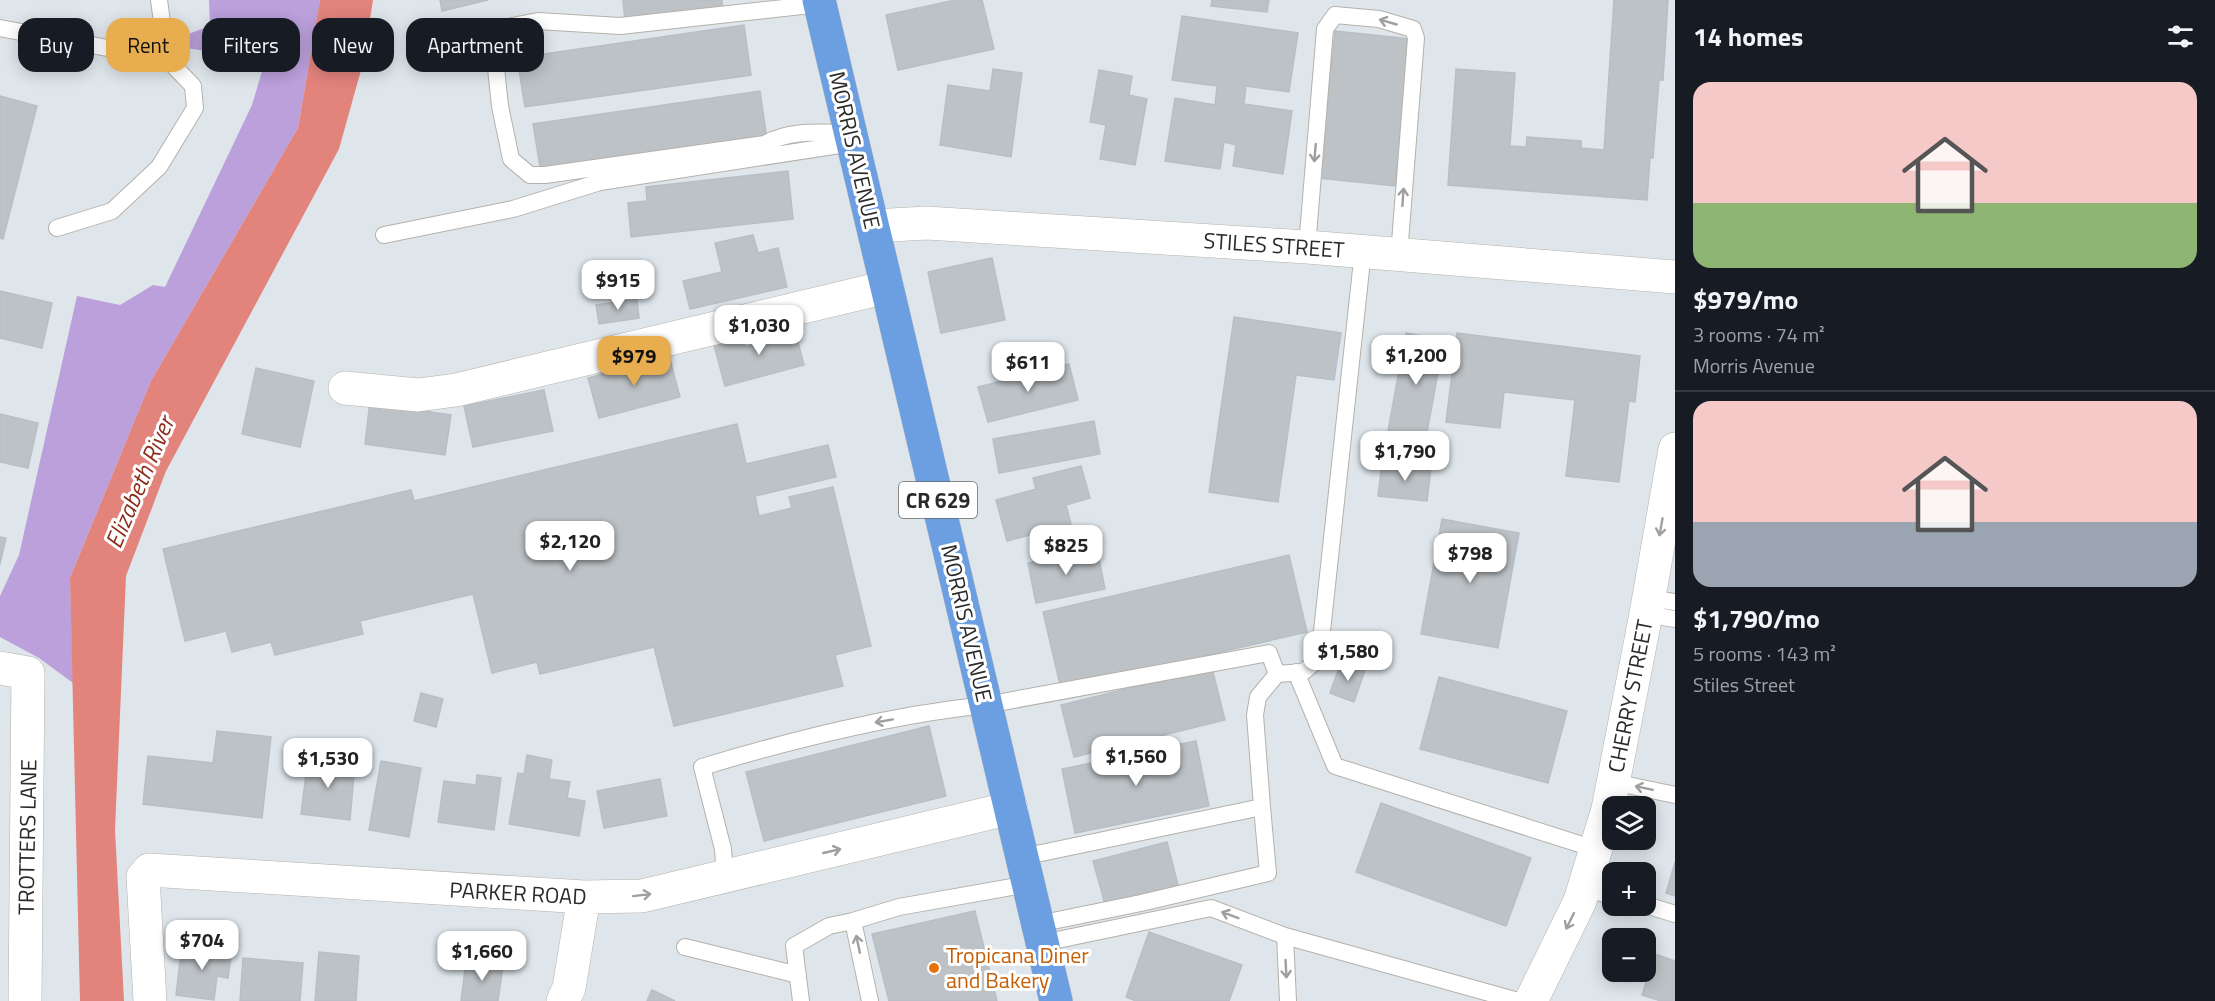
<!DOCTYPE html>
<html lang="en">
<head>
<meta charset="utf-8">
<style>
	body { margin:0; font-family:"Titillium Web",sans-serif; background:#242831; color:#f1f3f6; height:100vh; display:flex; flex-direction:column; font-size:22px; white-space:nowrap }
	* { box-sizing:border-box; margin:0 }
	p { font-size:20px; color:#9ea1a6 }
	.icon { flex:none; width:33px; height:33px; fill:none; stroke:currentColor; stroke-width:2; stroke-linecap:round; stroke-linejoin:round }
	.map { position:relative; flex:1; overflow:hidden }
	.drawer { display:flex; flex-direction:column; background:#171b24; width:540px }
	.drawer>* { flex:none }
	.guide { position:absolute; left:18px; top:18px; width:570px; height:54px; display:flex; gap:12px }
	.controls { position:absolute; left:1602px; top:796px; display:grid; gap:12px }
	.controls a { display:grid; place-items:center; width:54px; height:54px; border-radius:12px; background:#171b24; box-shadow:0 3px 15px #0003; font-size:30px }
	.price { position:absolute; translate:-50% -51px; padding:0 14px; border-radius:12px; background:#fff; color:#222; font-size:20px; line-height:39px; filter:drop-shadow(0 2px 3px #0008) }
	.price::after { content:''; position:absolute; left:50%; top:36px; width:18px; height:14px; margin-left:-9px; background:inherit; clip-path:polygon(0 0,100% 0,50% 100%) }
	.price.current { background:#e7ad4f; color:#111 }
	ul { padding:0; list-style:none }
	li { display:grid; align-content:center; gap:12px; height:318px; padding:0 18px }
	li+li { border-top:2px solid #363941 }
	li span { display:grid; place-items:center; height:186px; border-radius:18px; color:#555 }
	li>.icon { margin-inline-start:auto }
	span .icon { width:108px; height:108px; fill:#fffc; stroke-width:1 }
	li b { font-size:26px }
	h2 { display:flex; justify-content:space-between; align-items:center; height:72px; padding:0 18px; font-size:26px }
	.pill { padding:0 21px; border-radius:18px; background:#171b24; box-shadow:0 3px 15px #0003; font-size:21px; line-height:54px }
	.pill.current { background:#e7ad4f; color:#111 }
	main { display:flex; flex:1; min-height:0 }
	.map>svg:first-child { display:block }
	.green { fill:#bba0db }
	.water { fill:#e2837c }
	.building { fill:#bdc2c6; stroke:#b7bfc6; stroke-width:1.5 }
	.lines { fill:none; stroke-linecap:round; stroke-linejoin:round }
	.service-casing { stroke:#b5b1aa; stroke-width:18 }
	.minor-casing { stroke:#b5b1aa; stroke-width:34 }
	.tertiary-casing { stroke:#b5b1aa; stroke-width:34 }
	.primary-casing { stroke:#c3c3c3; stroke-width:34 }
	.service { stroke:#fff; stroke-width:16 }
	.minor { stroke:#fff; stroke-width:33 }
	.tertiary { stroke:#fff; stroke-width:33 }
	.primary { stroke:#6c9ee2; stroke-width:33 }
	.oneway { stroke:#9f9f9f }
	.food-dot { fill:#e8710a; stroke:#fff; stroke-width:2 }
	.labels { text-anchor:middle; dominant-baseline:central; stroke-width:6; stroke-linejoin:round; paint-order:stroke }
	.shield { fill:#fff; stroke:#6a6a6a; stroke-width:1.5 }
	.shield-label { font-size:21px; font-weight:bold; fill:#2a2a2a }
	.street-label { font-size:22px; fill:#2a2a2a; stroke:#fff }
	.food-label { font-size:22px; fill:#c56008; stroke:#fff; text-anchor:start }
	.water-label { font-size:24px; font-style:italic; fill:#8d2c1b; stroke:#fff }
</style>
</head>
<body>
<main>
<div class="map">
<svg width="1675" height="1001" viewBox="0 0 1675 1001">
	<rect width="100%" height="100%" fill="#dee6eb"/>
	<!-- green -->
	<path class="green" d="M 209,0 L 320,0 L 298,128 L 151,381 L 70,578 L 73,683 L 39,658 L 0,637 L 0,596 L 19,555 L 77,296 L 120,305 L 153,285 L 165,287 L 252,105 L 265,61 L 187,48 L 180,37 L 210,26 Z"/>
	<!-- water -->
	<path class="water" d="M 320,0 L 373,0 L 363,63 L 339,149 L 166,471 L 126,576 L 115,830 L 124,1001 L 80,1001 L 70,578 L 151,381 L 298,128 Z"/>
	<!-- building -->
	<path class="building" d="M 440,0 L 488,0 L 442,11 Z
		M 623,0 L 722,0 L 723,14 L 625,21 Z
		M 955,0 L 982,0 L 994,49 L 898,70 L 886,15 Z
		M 1212,0 L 1269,0 L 1267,12 L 1211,6 Z
		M 1614,0 L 1668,0 L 1663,80 L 1659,80 L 1653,158 L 1650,158 L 1647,200 L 1448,185 L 1456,69 L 1515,73 L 1510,146 L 1526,147 L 1527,137 L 1581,141 L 1581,148 L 1604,150 Z
		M 1182,16 L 1298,33 L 1289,92 L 1246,86 L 1244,104 L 1292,111 L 1283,174 L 1233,166 L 1236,145 L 1224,142 L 1220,169 L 1165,161 L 1175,98 L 1215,105 L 1217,86 L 1172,80 Z
		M 744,25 L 751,75 L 525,107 L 517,58 Z
		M 1335,31 L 1410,39 L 1395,186 L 1319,178 Z
		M 993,69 L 1022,73 L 1011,157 L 940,145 L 948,85 L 990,91 Z
		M 1099,70 L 1132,76 L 1129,95 L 1147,99 L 1135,165 L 1100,159 L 1106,125 L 1090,122 Z
		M 760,91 L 767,140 L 541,173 L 533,124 Z
		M 0,96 L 37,106 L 3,239 L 0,238 Z
		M 788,171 L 793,219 L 631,237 L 628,203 L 647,201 L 646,187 Z
		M 753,235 L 758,253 L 778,248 L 787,287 L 690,309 L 683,281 L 722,272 L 715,243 Z
		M 992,258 L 1005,320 L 941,333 L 928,272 Z
		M 0,291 L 52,303 L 42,348 L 0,338 Z
		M 637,299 L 639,318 L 599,324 L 596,305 Z
		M 1234,317 L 1341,333 L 1334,380 L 1296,375 L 1278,502 L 1209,492 Z
		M 793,323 L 804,365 L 725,386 L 714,345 L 743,337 L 745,347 L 767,341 L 765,331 Z
		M 1406,333 L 1444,340 L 1426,438 L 1388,431 Z
		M 1457,333 L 1640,356 L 1635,402 L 1629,401 L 1619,482 L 1566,476 L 1575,400 L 1504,392 L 1500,428 L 1446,422 Z
		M 669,356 L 680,397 L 599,418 L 588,378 Z
		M 1069,364 L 1078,400 L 988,422 L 978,387 Z
		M 256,368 L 314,381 L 300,447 L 242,434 Z
		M 544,390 L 553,431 L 473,447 L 464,406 Z
		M 370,401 L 395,407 L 451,415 L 445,455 L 365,444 Z
		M 0,414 L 38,423 L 28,468 L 0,462 Z
		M 1094,421 L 1100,454 L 999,473 L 993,439 Z
		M 737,424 L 746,464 L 828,445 L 836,477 L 755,496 L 759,516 L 792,508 L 789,497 L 833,487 L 871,646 L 835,655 L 843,686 L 674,726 L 654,647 L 540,674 L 537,662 L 492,673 L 473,594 L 360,621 L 363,634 L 275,655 L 271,642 L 232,652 L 226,631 L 185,641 L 163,549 L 411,490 L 414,501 Z
		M 1382,463 L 1431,468 L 1427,501 L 1378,496 Z
		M 1081,466 L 1090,498 L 1066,505 L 1071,524 L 1007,541 L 996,500 L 1036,489 L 1033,478 Z
		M 1442,519 L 1519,533 L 1498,648 L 1421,634 Z
		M 0,537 L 6,538 L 0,564 Z
		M 1097,549 L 1105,589 L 1036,603 L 1028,563 Z
		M 1289,555 L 1307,632 L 1061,689 L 1043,612 Z
		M 1341,662 L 1365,670 L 1354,702 L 1330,693 Z
		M 1212,668 L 1225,720 L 1074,757 L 1061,705 Z
		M 1439,677 L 1567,711 L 1548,783 L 1420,749 Z
		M 421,693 L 443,699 L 436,727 L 414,721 Z
		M 929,726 L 946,796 L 764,841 L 746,772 Z
		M 217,731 L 271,737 L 262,818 L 143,804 L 148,756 L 213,763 Z
		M 1196,741 L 1209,806 L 1075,833 L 1062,769 Z
		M 527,755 L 552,760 L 549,779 L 570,782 L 567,798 L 585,801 L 579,836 L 509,824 L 518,773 L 524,774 Z
		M 308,758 L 355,764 L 350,820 L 301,814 Z
		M 381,761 L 421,768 L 409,837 L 369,830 Z
		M 477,775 L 501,778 L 494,830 L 438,822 L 444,781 L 476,785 Z
		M 660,779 L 667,816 L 604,828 L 597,791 Z
		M 1381,803 L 1531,858 L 1506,926 L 1356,872 Z
		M 1167,842 L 1178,885 L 1105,904 L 1093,861 Z
		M 1675,862 L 1675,896 L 1666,893 Z
		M 975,911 L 997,1001 L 889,1001 L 872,934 Z
		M 1149,932 L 1242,965 L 1229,1001 L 1136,1001 L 1126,997 Z
		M 182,944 L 232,950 L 228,978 L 217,976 L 214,1000 L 176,995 Z
		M 319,952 L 359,956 L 356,1001 L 315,1001 Z
		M 1655,954 L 1675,961 L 1675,1001 L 1661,1001 L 1642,995 Z
		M 243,958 L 303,963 L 300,1001 L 240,1001 Z
		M 466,961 L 503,966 L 498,1001 L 461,1001 Z
		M 652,990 L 675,1001 L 647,1001 Z"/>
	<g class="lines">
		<defs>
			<path id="service" d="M 820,4 L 620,26 L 538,21 L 488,31 L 495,59 L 500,106 L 511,159 L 530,175 L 545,175 L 765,144 C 790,129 823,133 851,133
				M 0,28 L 167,59 L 159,0
				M 57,228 L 112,211 L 159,167 L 195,108 L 193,86 L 167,59
				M 384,235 L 513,209 L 600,182 L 853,143
				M 1307,247 L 1325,29 L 1335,15 L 1379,19 L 1413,29 L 1416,38 L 1399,255
				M 1649,598 L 1675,602
				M 1646,614 L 1675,619
				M 1296,672 L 1335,766 L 1595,849
				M 1613,782 L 1675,795
				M 1022,857 L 1262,807 L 1255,715 L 1258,697 L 1277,674 L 1303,672 L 1319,659 L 1363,251
				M 725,877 L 723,849 L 702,767 C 795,739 890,715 986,705 L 1269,653 L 1277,674
				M 1584,888 L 1612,896
				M 1646,905 L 1675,914
				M 1038,924 L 1141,903 L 1268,873 L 1262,807
				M 1285,936 L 1288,1001
				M 1043,943 L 1211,908 L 1285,936 L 1518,1001
				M 685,947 L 798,975
				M 801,1001 L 794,946 L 829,926 L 853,921
				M 870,1001 L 853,921 L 899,907 L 1028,884"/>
			<path id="minor" d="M 873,226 L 927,223 L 1307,247 L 1675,277
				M 345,388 L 418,395 L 456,390 L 887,287
				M 0,668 L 28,673 L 25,1001
				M 150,1001 L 143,877 L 149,870 L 584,897 L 642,896 L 1011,808
				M 563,1001 L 569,988 L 584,897"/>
			<path id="tertiary" d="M 1531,1001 L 1580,901 L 1608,809 L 1646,614 L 1675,449"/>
			<path id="primary" d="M 819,0 L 1056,1001"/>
		</defs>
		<!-- service casing -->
		<use href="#service" class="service-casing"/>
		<!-- minor casing -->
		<use href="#minor" class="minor-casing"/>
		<!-- tertiary casing -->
		<use href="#tertiary" class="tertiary-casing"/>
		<!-- primary casing -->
		<use href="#primary" class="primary-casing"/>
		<!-- service -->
		<use href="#service" class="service"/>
		<!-- minor -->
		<use href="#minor" class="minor"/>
		<!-- tertiary -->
		<use href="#tertiary" class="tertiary"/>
		<!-- primary -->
		<use href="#primary" class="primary"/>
	</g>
	<!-- one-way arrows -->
	<defs><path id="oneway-shaft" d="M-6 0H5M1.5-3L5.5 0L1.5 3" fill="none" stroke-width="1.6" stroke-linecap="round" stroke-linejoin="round" transform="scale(1.5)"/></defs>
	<g class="oneway">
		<use href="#oneway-shaft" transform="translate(1388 22) rotate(-164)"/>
		<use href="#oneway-shaft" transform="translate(1315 153) rotate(95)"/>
		<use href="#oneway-shaft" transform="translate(1403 197) rotate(-86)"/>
		<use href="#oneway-shaft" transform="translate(1661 527) rotate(100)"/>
		<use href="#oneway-shaft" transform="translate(884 721) rotate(170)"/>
		<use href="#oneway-shaft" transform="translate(1644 788) rotate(-168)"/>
		<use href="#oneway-shaft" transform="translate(832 851) rotate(-13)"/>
		<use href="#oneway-shaft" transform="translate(642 895) rotate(-7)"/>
		<use href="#oneway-shaft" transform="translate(1230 915) rotate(-159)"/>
		<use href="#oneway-shaft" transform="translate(1570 921) rotate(116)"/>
		<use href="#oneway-shaft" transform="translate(858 944) rotate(-102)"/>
		<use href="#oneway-shaft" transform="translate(1286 969) rotate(87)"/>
	</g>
	<!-- markers -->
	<circle class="food-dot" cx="934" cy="968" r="6"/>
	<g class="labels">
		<!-- shield labels -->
		<rect class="shield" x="899" y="482" width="78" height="36" rx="4.5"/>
		<g class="shield-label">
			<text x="938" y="500">CR 629</text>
		</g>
		<!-- street labels -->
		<g class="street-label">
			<text transform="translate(855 150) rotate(77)">MORRIS AVENUE</text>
			<text transform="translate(1274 245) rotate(4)">STILES STREET</text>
			<text transform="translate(967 623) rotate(77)">MORRIS AVENUE</text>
			<text transform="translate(1630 696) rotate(-79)">CHERRY STREET</text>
			<text transform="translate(27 837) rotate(-89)">TROTTERS LANE</text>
			<text transform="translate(518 893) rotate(3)">PARKER ROAD</text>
		</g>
		<!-- food labels -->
		<g class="food-label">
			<text x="946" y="955">Tropicana Diner<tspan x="946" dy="25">and Bakery</tspan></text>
		</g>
		<!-- water labels -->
		<g class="water-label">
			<text transform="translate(139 482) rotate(-67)">Elizabeth River</text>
		</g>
	</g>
</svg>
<div class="controls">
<a><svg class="icon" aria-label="layers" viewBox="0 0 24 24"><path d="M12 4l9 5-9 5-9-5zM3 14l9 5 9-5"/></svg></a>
<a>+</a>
<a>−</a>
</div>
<b class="price" style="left:618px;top:311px">$915</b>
<b class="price" style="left:759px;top:356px">$1,030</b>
<b class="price" style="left:1416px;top:386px">$1,200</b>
<b class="price current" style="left:634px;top:387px">$979</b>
<b class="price" style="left:1028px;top:393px">$611</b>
<b class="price" style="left:1405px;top:482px">$1,790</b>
<b class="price" style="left:570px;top:572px">$2,120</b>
<b class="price" style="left:1066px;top:576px">$825</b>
<b class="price" style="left:1470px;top:584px">$798</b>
<b class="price" style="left:1348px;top:682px">$1,580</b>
<b class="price" style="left:1136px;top:787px">$1,560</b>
<b class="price" style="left:328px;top:789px">$1,530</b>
<b class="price" style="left:202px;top:971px">$704</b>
<b class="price" style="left:482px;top:982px">$1,660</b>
<div class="guide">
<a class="pill">Buy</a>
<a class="pill current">Rent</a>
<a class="pill">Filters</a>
<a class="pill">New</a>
<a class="pill">Apartment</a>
</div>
</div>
<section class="drawer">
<h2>14 homes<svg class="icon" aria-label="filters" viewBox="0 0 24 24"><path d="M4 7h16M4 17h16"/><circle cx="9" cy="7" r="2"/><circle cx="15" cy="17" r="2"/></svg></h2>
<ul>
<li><span style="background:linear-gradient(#f6c9c9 65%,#8fb573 0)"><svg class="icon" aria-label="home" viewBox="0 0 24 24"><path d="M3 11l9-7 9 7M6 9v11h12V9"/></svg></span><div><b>$979/mo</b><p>3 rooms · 74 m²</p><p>Morris Avenue</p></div></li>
<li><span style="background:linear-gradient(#f6c9c9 65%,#9aa5b1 0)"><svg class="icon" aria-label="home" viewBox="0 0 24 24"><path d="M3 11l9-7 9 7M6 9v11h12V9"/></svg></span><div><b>$1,790/mo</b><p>5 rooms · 143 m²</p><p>Stiles Street</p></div></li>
</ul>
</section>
</main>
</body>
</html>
